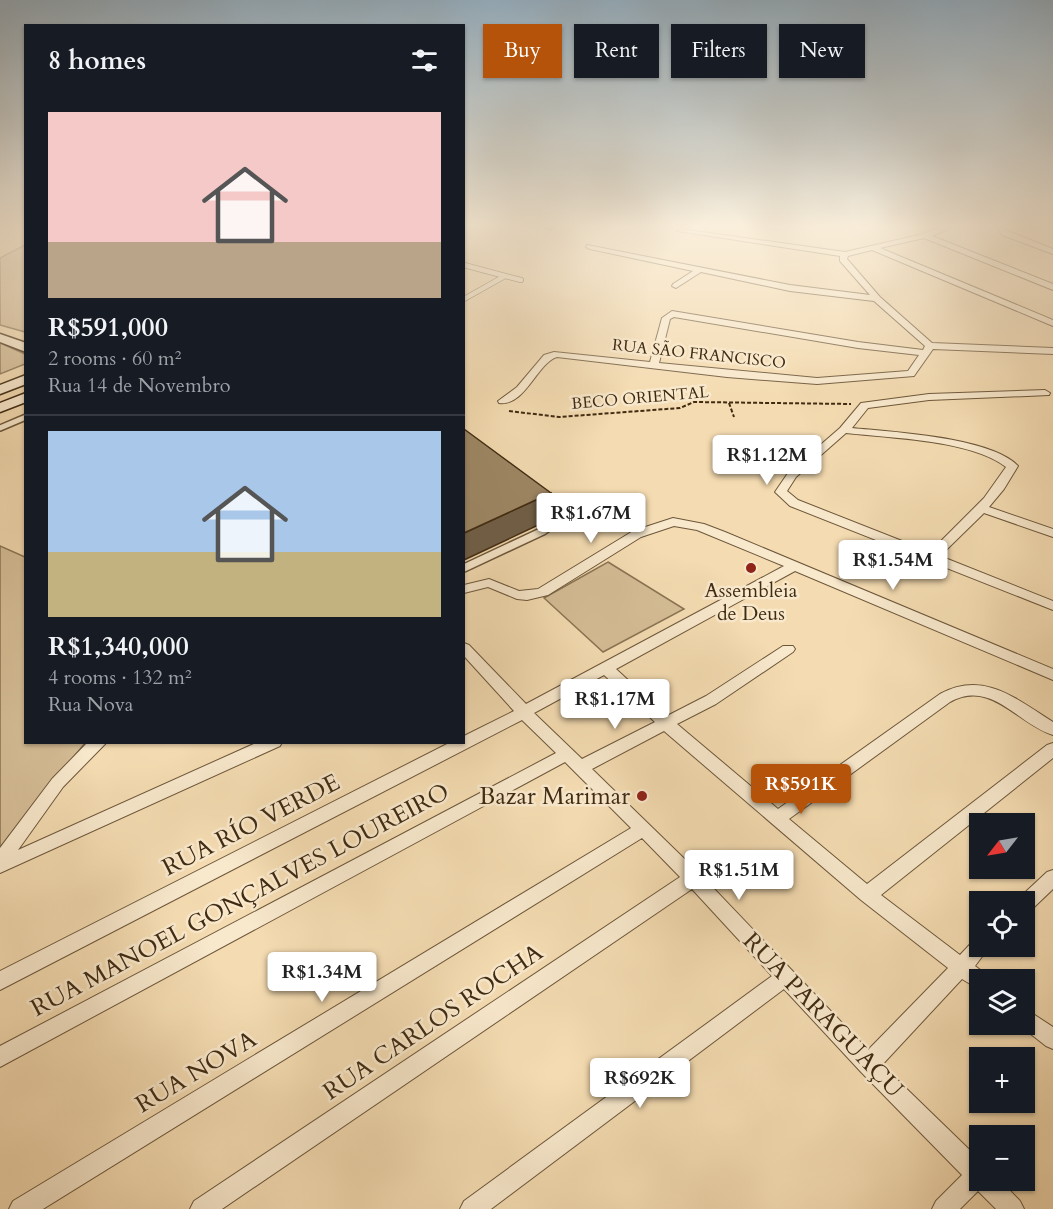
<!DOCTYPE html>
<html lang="en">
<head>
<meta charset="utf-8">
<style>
	body { margin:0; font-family:Cardo,serif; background:#20242c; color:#f1f3f6; height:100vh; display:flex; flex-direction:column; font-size:22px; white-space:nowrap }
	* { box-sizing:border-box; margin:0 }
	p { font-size:20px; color:#9ea1a6 }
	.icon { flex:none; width:33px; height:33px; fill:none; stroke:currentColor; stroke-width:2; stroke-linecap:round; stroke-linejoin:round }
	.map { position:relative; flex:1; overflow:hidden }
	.drawer { position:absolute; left:24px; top:24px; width:441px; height:720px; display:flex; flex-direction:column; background:#171b24; border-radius:0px; box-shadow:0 2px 4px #0004 }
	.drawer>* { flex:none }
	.top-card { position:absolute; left:483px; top:24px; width:480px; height:54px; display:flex; gap:12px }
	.needle { width:39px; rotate:239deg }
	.controls { position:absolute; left:969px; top:813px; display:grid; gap:12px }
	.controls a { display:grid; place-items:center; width:66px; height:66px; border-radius:0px; background:#171b24; box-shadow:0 2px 4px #0004; font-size:30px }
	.price { position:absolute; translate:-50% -51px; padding:0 14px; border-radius:6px; background:#fff; color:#222; font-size:20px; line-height:39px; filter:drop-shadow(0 2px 3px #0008) }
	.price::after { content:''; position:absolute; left:50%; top:36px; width:18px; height:14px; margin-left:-9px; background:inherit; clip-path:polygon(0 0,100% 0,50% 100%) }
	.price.on { background:#b45309; color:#fff }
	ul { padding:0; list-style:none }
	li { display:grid; align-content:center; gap:12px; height:318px; padding:0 24px }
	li+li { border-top:2px solid #363941 }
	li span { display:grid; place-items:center; height:186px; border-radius:0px; color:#555 }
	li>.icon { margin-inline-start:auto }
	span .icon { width:108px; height:108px; fill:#fffc; stroke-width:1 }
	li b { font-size:26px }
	h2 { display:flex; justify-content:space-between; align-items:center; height:72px; padding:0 24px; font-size:26px }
	.pill { padding:0 21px; border-radius:0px; background:#171b24; box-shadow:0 2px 4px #0004; font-size:21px; line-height:54px }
	.pill.on { background:#b45309; color:#fff }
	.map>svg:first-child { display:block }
	.green { fill:#d5bd96; stroke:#8a7454; stroke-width:1.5 }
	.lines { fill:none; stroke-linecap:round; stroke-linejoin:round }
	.lane-far2-casing { stroke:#6d573a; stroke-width:6 }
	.lane-far1-casing { stroke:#6d573a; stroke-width:8 }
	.lane-casing { stroke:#6d573a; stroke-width:10 }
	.street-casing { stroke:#6d573a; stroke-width:2 }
	.secondary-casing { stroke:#402b12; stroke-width:3 }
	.path { stroke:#402b12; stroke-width:2; stroke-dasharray:4 2; stroke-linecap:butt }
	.lane-far2 { stroke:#f8e8cc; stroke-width:4.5 }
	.lane-far1 { stroke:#f8e8cc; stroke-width:5 }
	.lane { stroke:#f8e8cc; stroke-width:7 }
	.street { fill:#f8e8cc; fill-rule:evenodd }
	.secondary { fill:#f8e8cc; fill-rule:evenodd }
	.wall { fill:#887457; stroke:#402b12; stroke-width:1.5 }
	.shaded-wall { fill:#6f5e47; stroke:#402b12; stroke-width:1.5 }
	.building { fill:#9e8765; stroke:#402b12; stroke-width:1.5 }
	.poi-dot { fill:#8f2418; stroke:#f8e8cc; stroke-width:2 }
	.labels { text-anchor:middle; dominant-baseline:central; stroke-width:5; stroke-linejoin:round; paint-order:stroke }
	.far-street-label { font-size:16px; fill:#402b12; stroke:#f8e8cc }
	.poi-label { font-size:20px; fill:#402b12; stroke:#f8e8cc }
	.near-poi-label { font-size:24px; fill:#402b12; stroke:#f8e8cc; text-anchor:end }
	.near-street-label { font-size:24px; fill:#402b12; stroke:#f8e8cc }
</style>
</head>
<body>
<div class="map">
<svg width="1053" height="1209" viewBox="0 0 1053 1209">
	<rect width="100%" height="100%" fill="#f4dbb1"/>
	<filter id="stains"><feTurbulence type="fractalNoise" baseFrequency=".00333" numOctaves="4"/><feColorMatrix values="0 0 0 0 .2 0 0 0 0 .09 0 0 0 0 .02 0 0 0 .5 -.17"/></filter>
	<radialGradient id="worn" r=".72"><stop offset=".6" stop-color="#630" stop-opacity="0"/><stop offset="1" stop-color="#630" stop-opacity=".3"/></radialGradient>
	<!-- green -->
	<path class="green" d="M 25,245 L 25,332 L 0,325 L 0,258 Z
		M 0,343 L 25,354 L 25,364 L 0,374 Z
		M 0,546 L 25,557 L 26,742 L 85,743 L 0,848 Z
		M 608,562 L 684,609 L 603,652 L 544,598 Z"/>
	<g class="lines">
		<defs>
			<path id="lane-far2" d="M 464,265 L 505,276 L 464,299
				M 505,276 L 521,280"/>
			<path id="lane-far1" d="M 0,428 L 26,417"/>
			<path id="lane" d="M 464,568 L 543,531 L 556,522 L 557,513 L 544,503"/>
			<path id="street" d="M 942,227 L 953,227 L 932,236 L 1053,284 L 1053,290 L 924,238 L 880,248 L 1053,320 L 1053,326 L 872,250 L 848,256 L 847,259 L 880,297 L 932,343 L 1053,348 L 1053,354 L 933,349 L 914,376 L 817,384 L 727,377 L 557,357 C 537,363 525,407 499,403 L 498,401 L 517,387 L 544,355 L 554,352 L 650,362 L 662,318 L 672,311 L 858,342 L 923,350 L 925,346 L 874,301 L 790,291 L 701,272 L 676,288 L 672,286 L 673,284 L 693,271 L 590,249 L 586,247 L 587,245 L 790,285 L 870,295 L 840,261 L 840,256 L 677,231 L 681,229 L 845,252 L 923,234 ZM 674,317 L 858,348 L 919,355 L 908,371 L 817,378 L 659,363 L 670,319 Z
				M 997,227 L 1004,227 L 1008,231 L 1053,249 L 1053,254 L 1002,235 Z
				M 1045,390 L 1050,393 L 1049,395 L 929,400 L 868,408 L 852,428 C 891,432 991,437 1018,466 L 1004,489 L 989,507 L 1053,529 L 1053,537 L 984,513 L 940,556 L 1053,601 L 1053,610 L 790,506 L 775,492 L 788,473 L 840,428 L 861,403 L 929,394 ZM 846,433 C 891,438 971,440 1006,467 L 984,498 L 930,552 L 798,500 L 787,491 L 796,477 Z
				M 673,518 L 704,524 L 725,532 L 1053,669 L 1053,680 L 795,571 L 616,669 L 667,716 L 706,696 L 783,646 L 793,646 L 795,649 L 793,652 L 716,704 L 677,724 L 778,809 L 940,694 C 984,670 1016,699 1053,722 L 1053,735 C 1017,724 992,679 950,702 L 789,819 L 867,884 L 1047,745 L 1053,743 L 1053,758 L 881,895 L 960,955 L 974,940 L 980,938 L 980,946 L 990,946 L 975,966 L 987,975 L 989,980 L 980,980 L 980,990 L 962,979 L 882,1065 L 980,1160 L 980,1180 L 1000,1180 L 1020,1201 L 1024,1209 L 996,1209 L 978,1191 L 960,1209 L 932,1209 L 936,1201 L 962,1175 L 861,1072 L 784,989 L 491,1209 L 460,1209 L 464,1201 L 772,976 L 692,889 L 222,1209 L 190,1209 L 194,1201 L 680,877 L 642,838 L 43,1209 L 9,1209 L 13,1201 L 631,828 L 565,762 L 0,1067 L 0,1046 L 556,753 L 522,720 L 0,990 L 0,971 L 451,742 L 464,742 L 464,736 L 514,711 L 464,656 L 464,643 L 469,645 L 526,704 L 784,566 L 697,530 L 674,526 L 641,537 L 548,595 L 527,600 L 517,599 L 488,587 L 464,593 L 464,585 L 489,579 L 519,591 L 538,589 L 633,531 ZM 604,675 L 655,722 L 582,759 L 534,713 ZM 664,731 L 861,900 L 948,968 L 868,1050 L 699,873 L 592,769 Z
				M 88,742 L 107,742 L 63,787 L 18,850 L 258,742 L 282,742 L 280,746 L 0,873 L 0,848 L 52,779 Z
				M 1053,870 L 1053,889 L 1030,911 L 1024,913 L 1024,902 L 1016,902 L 1018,899 L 1047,872 Z
				M 1024,1008 L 1053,1027 L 1053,1049 L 1046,1046 L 1018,1024 L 1024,1024 Z"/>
			<path id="secondary" d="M 0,334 L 26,343 L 26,352 L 0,342 Z
				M 26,375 L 26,384 L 0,394 L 0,385 Z
				M 26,393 L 26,402 L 0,412 L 0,403 Z"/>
		</defs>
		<!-- lane-far2 casing -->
		<use href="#lane-far2" class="lane-far2-casing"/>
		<!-- lane-far1 casing -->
		<use href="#lane-far1" class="lane-far1-casing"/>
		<!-- lane casing -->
		<use href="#lane" class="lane-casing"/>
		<!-- street casing -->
		<use href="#street" class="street-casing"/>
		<!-- secondary casing -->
		<use href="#secondary" class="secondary-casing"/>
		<!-- path -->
		<path class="path" d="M 729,403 L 734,417
			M 509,411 L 559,417 L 680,408 L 694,402 L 851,404"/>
		<!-- lane-far2 -->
		<use href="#lane-far2" class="lane-far2"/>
		<!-- lane-far1 -->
		<use href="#lane-far1" class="lane-far1"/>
		<!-- lane -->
		<use href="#lane" class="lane"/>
		<!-- street -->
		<use href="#street" class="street"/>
		<!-- secondary -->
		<use href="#secondary" class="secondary"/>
	</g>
	<!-- wall -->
	<path class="wall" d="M 540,227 L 556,227 L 551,230 Z"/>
	<!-- shaded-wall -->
	<path class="shaded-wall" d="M 551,493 L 551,519 L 464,560 L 464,533 Z"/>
	<!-- building -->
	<path class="building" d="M 464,429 L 551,493 L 464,533 Z"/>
	<!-- sky -->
	<linearGradient id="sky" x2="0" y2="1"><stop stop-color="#94acbc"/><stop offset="0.57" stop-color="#faefdc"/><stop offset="1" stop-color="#faefdc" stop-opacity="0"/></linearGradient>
	<rect width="1053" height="397" fill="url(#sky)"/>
	<!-- markers -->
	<g class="poi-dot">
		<circle cx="751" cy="568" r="6"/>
		<circle cx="642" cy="796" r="6"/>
	</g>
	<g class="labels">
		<!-- far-street labels -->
		<g class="far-street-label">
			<text transform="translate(699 354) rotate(6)">RUA SÃO FRANCISCO</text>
			<text transform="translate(640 398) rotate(-5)">BECO ORIENTAL</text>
		</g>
		<!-- poi labels -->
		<g class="poi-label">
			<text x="751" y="590">Assembleia<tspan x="751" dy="23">de Deus</tspan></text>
		</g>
		<!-- near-poi labels -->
		<g class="near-poi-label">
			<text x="630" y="796">Bazar Marimar</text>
		</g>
		<!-- near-street labels -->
		<g class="near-street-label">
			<text transform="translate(251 825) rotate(-27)">RUA RÍO VERDE</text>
			<text transform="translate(240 900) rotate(-28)">RUA MANOEL GONÇALVES LOUREIRO</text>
			<text transform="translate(823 1015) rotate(46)">RUA PARAGUAÇU</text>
			<text transform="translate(433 1022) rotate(-34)">RUA CARLOS ROCHA</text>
			<text transform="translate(196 1072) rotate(-31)">RUA NOVA</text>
		</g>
	</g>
	<rect width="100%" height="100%" filter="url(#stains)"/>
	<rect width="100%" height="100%" fill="url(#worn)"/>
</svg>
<div class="controls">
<a><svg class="needle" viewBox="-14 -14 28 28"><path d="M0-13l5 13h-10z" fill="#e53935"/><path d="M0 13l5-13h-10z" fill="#9ea1a6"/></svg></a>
<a><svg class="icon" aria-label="locate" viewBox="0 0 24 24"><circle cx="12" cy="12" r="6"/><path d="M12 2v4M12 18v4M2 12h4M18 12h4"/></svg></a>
<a><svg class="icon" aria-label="layers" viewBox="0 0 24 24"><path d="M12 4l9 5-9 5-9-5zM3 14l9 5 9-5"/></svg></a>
<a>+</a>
<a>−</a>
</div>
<b class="price" style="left:767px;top:486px">R$1.12M</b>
<b class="price" style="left:591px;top:544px">R$1.67M</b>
<b class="price" style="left:893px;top:591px">R$1.54M</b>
<b class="price" style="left:615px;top:730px">R$1.17M</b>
<b class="price on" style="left:801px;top:815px">R$591K</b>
<b class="price" style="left:739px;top:901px">R$1.51M</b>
<b class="price" style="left:322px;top:1003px">R$1.34M</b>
<b class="price" style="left:640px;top:1109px">R$692K</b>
<div class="top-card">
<a class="pill on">Buy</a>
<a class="pill">Rent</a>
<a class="pill">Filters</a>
<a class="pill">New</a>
</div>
<section class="drawer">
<h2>8 homes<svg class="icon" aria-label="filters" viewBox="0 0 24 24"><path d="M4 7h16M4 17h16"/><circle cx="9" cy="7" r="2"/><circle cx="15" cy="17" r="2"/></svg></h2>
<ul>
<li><span style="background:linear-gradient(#f6c9c9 70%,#b9a48a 0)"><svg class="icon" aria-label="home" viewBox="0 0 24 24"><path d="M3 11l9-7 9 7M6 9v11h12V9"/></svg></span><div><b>R$591,000</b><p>2 rooms · 60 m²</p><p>Rua 14 de Novembro</p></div></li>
<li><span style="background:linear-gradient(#a9c7e8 65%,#c2b280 0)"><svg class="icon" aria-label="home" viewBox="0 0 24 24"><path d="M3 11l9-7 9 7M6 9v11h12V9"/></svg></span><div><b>R$1,340,000</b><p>4 rooms · 132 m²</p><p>Rua Nova</p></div></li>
</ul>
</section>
</div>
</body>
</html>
